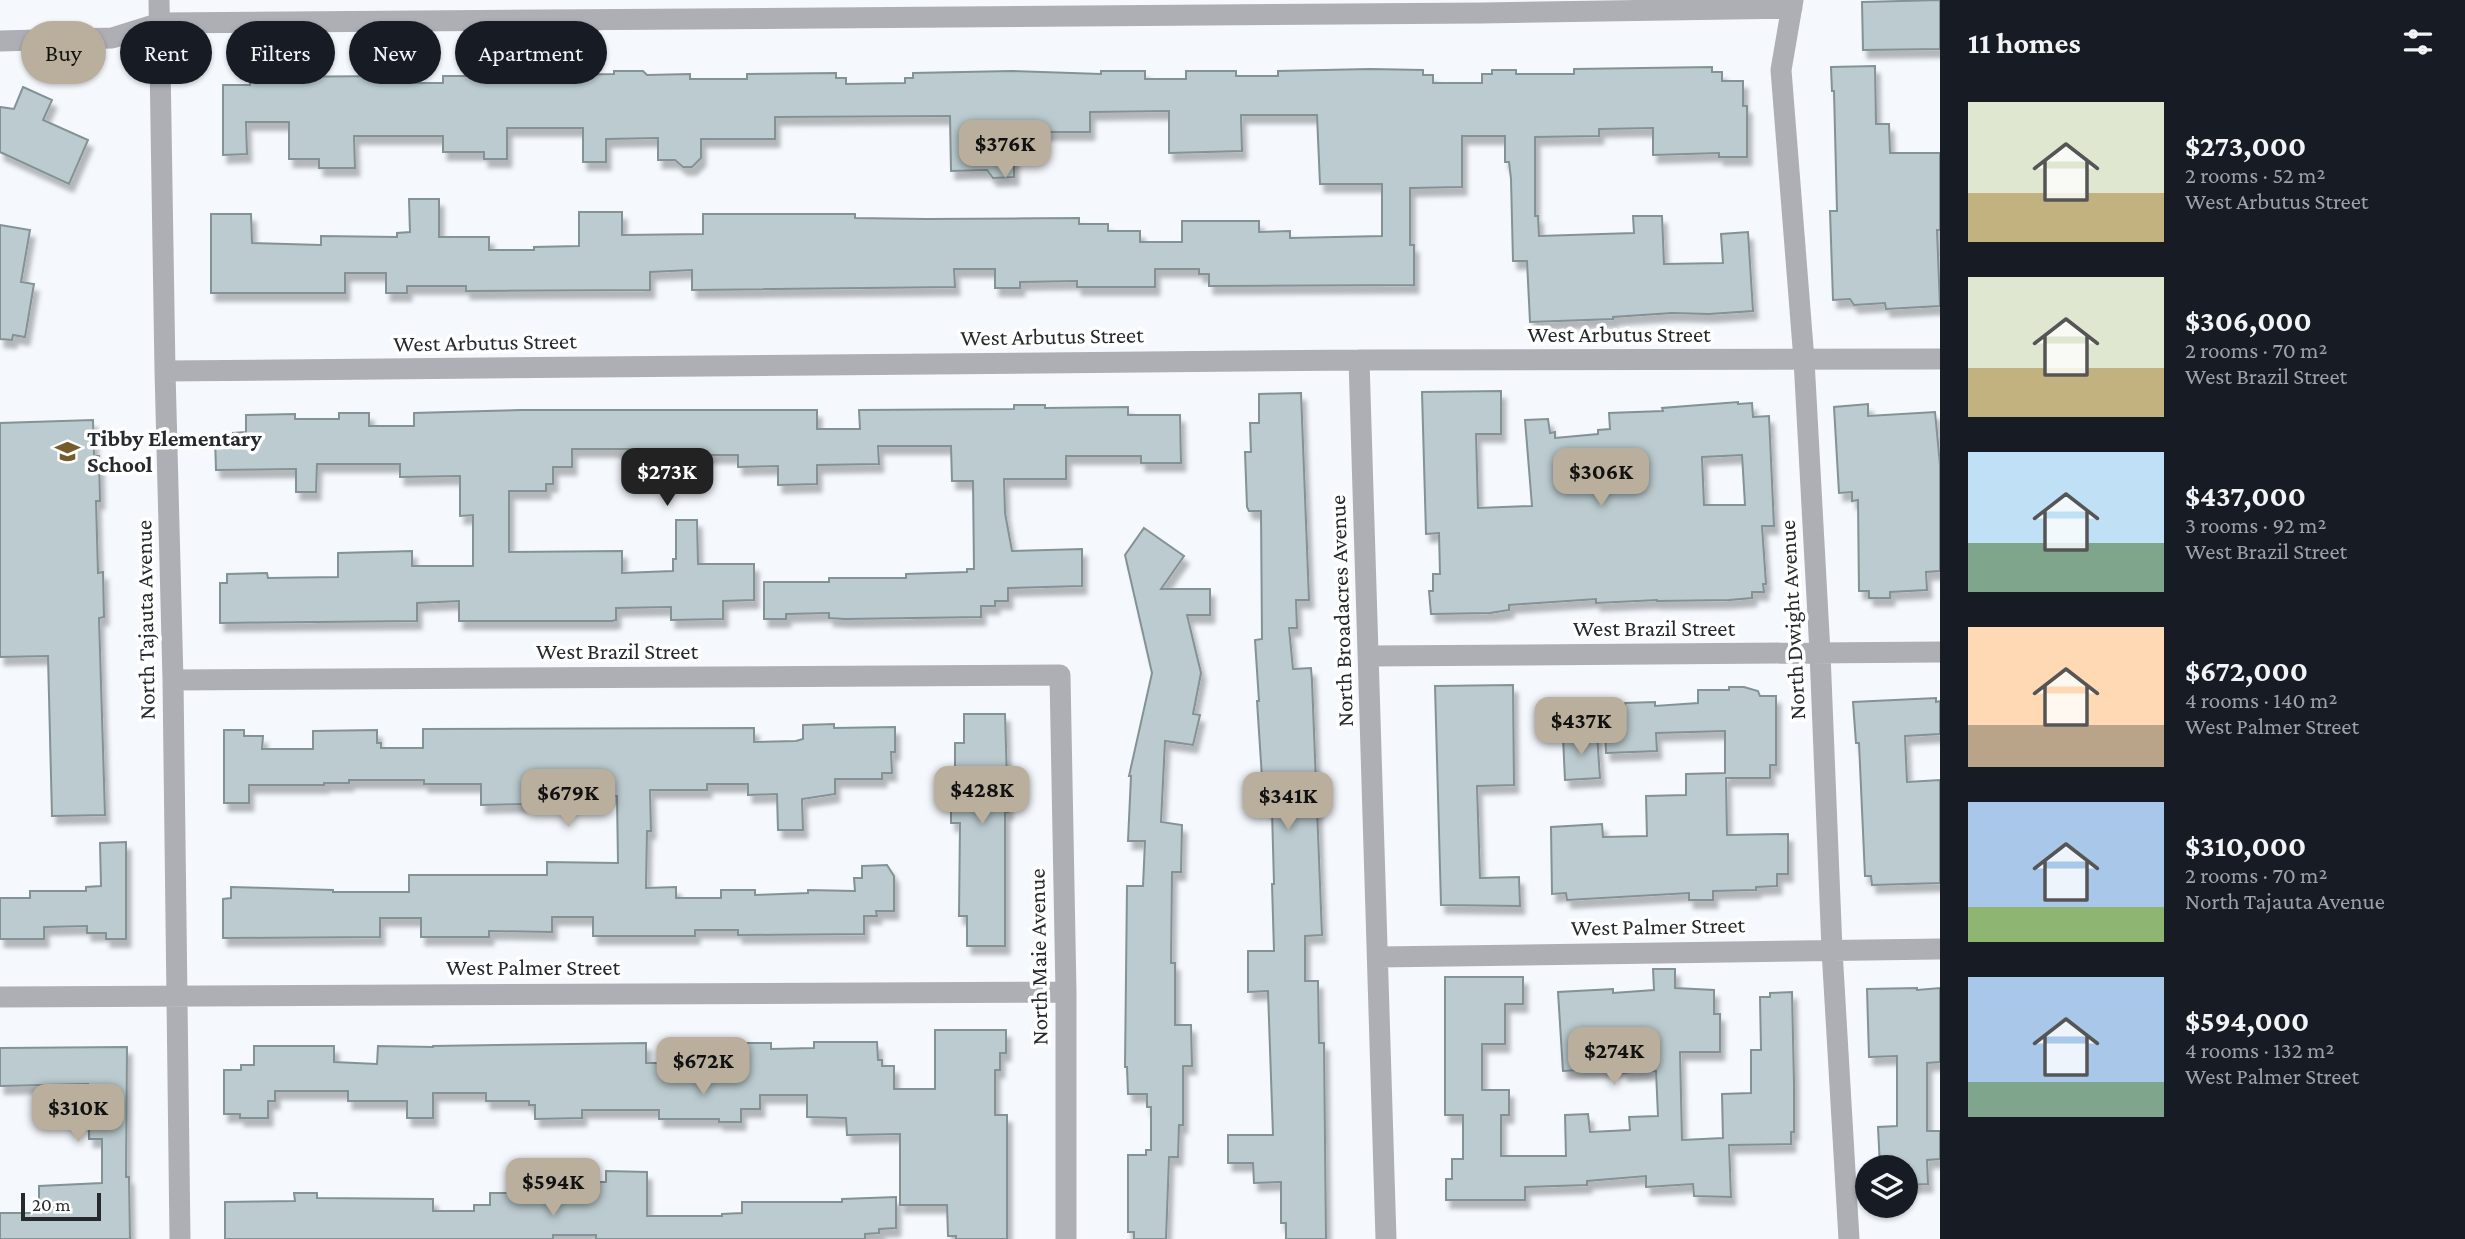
<!DOCTYPE html>
<html lang="en">
<head>
<meta charset="utf-8">
<style>
	body { margin:0; font-family:"Crimson Pro",serif; background:#242831; color:#f1f3f6; height:100vh; display:flex; flex-direction:column; font-size:26px; white-space:nowrap }
	* { box-sizing:border-box; margin:0 }
	p { font-size:23px; color:#9ea1a6 }
	.icon { flex:none; width:38px; height:38px; fill:none; stroke:currentColor; stroke-width:2; stroke-linecap:round; stroke-linejoin:round }
	.map { position:relative; flex:1; overflow:hidden }
	.drawer { display:flex; flex-direction:column; background:#171b24; width:525px }
	.drawer>* { flex:none }
	.top-card { position:absolute; left:21px; top:21px; width:665px; height:63px; display:flex; gap:14px }
	.fabs { position:absolute; left:1855px; top:1155px; display:grid; gap:14px }
	.fabs a { display:grid; place-items:center; width:63px; height:63px; border-radius:50%; background:#171b24; box-shadow:0 2px 5px #0004; font-size:35px }
	.scale { position:absolute; left:21px; bottom:18px; width:80px; box-sizing:border-box; padding-left:7px; border:4px solid #262a2d; border-top:0; font-size:19px; line-height:24px; white-space:nowrap; color:#262a2d; -webkit-text-stroke:5px #fff; paint-order:stroke }
	.price { position:absolute; translate:-50% -60px; padding:0 16px; border-radius:14px; background:#b9af9c; color:#111; font-size:23px; line-height:46px; filter:drop-shadow(0 2px 4px #0008) }
	.price::after { content:''; position:absolute; left:50%; top:42px; width:21px; height:16px; margin-left:-10px; background:inherit; clip-path:polygon(0 0,100% 0,50% 100%) }
	.price.current { background:#222; color:#fff }
	ul { padding:0; list-style:none }
	li { display:flex; align-items:center; gap:21px; height:175px; padding:0 28px }
	li span { display:grid; place-items:center; flex:none; width:196px; height:140px; border-radius:0px; color:#555 }
	li>.icon { margin-inline-start:auto }
	span .icon { width:84px; height:84px; fill:#fffc; stroke-width:1 }
	li b { font-size:30px }
	h2 { display:flex; justify-content:space-between; align-items:center; height:84px; padding:0 28px; font-size:30px }
	.chip { padding:0 24px; border-radius:32px; background:#171b24; box-shadow:0 2px 5px #0004; font-size:24px; line-height:63px }
	.chip.current { background:#b9af9c; color:#111 }
	main { display:flex; flex:1; min-height:0 }
	.map>svg:first-child { display:block }
	.building { fill:#bbcbcf; stroke:#839295; stroke-width:2; fill-rule:evenodd; filter:url(#shadow) }
	.lines { fill:none; stroke-linecap:round; stroke-linejoin:round }
	.street { stroke:#aeafb5; stroke-width:21 }
	.labels { text-anchor:middle; dominant-baseline:central; stroke-width:7; stroke-linejoin:round; paint-order:stroke }
	.street-label { font-size:23px; fill:#262a2d; stroke:#fff }
	.poi-label { font-size:23px; font-weight:bold; fill:#262a2d; stroke:#fff; text-anchor:start }
</style>
</head>
<body>
<main>
<div class="map">
<svg width="1940" height="1239" viewBox="0 0 1940 1239">
	<defs>
		<filter id="shadow"><feDropShadow dx="4.5" dy="8" stdDeviation="2" flood-color="#0004"/></filter>
	</defs>
	<rect width="100%" height="100%" fill="#f5f9fe"/>
	<!-- building -->
	<path class="building" d="M 1940,0 L 1940,49 L 1863,50 L 1862,2 Z
		M 1875,66 L 1876,124 L 1889,124 L 1890,153 L 1940,153 L 1940,230 L 1937,230 L 1940,306 L 1886,309 L 1885,303 L 1854,305 L 1850,299 L 1833,300 L 1830,211 L 1837,211 L 1834,91 L 1832,91 L 1831,67 Z
		M 1712,67 L 1712,72 L 1722,72 L 1722,81 L 1743,81 L 1743,106 L 1747,106 L 1747,157 L 1719,157 L 1719,153 L 1653,155 L 1653,128 L 1599,129 L 1599,136 L 1535,137 L 1535,216 L 1538,216 L 1539,236 L 1634,233 L 1633,216 L 1662,216 L 1664,264 L 1723,263 L 1721,234 L 1748,232 L 1753,311 L 1709,314 L 1672,313 L 1613,317 L 1613,319 L 1530,322 L 1527,261 L 1513,261 L 1511,179 L 1509,162 L 1505,162 L 1505,136 L 1462,136 L 1462,187 L 1410,188 L 1410,245 L 1414,245 L 1414,285 L 1209,286 L 1209,274 L 1199,274 L 1199,269 L 1155,269 L 1155,287 L 1077,287 L 1077,281 L 1020,282 L 1020,288 L 995,288 L 995,269 L 954,269 L 955,287 L 692,290 L 692,270 L 650,272 L 650,290 L 466,291 L 466,286 L 407,286 L 407,293 L 386,293 L 386,273 L 345,273 L 345,293 L 211,293 L 211,214 L 251,214 L 252,243 L 321,245 L 321,236 L 397,237 L 397,233 L 410,232 L 409,199 L 439,199 L 439,237 L 489,237 L 489,250 L 534,250 L 534,247 L 579,246 L 579,212 L 622,212 L 622,235 L 703,234 L 703,214 L 855,214 L 855,218 L 926,219 L 1079,218 L 1079,224 L 1108,224 L 1108,231 L 1140,231 L 1140,242 L 1182,242 L 1182,221 L 1259,221 L 1259,232 L 1290,231 L 1290,238 L 1382,236 L 1382,184 L 1320,184 L 1317,115 L 1241,115 L 1242,151 L 1169,153 L 1169,111 L 1090,112 L 1090,132 L 1014,132 L 1014,177 L 993,178 L 987,170 L 951,171 L 950,116 L 775,117 L 775,139 L 701,139 L 701,158 L 692,167 L 683,167 L 675,160 L 658,160 L 658,138 L 606,139 L 606,162 L 583,162 L 583,128 L 507,128 L 507,159 L 484,159 L 484,152 L 443,152 L 443,136 L 354,136 L 355,168 L 319,168 L 319,159 L 289,159 L 289,122 L 246,122 L 247,154 L 223,155 L 223,85 L 250,85 L 250,80 L 260,80 L 260,77 L 391,76 L 391,79 L 401,79 L 401,83 L 443,83 L 443,76 L 477,76 L 477,81 L 542,83 L 542,77 L 553,77 L 553,75 L 614,74 L 614,71 L 643,71 L 647,75 L 690,74 L 690,79 L 747,79 L 747,74 L 836,73 L 836,78 L 846,78 L 846,84 L 905,83 L 905,78 L 913,78 L 913,73 L 1012,71 L 1101,74 L 1101,71 L 1145,71 L 1145,79 L 1186,79 L 1186,71 L 1236,71 L 1236,76 L 1278,76 L 1278,71 L 1370,69 L 1423,70 L 1423,75 L 1433,75 L 1433,83 L 1482,83 L 1482,74 L 1492,74 L 1492,70 L 1516,70 L 1516,74 L 1574,74 L 1574,69 Z
		M 23,87 L 52,100 L 43,120 L 88,140 L 69,184 L 0,152 L 0,107 L 14,109 Z
		M 0,225 L 30,230 L 21,282 L 34,284 L 25,337 L 13,335 L 12,340 L 0,339 Z
		M 1501,391 L 1501,434 L 1476,434 L 1478,508 L 1532,506 L 1525,420 L 1548,419 L 1550,433 L 1555,432 L 1555,438 L 1598,434 L 1598,430 L 1610,429 L 1609,413 L 1663,411 L 1662,408 L 1738,402 L 1738,404 L 1752,403 L 1753,417 L 1769,416 L 1774,526 L 1762,526 L 1766,584 L 1763,584 L 1764,592 L 1752,592 L 1752,598 L 1729,600 L 1657,601 L 1657,600 L 1596,603 L 1596,599 L 1509,605 L 1509,610 L 1490,613 L 1431,614 L 1429,591 L 1433,591 L 1433,574 L 1440,574 L 1439,533 L 1426,534 L 1422,392 ZM 1742,455 L 1745,505 L 1704,505 L 1702,457 Z
		M 1301,393 L 1309,600 L 1296,600 L 1297,628 L 1289,628 L 1293,669 L 1311,668 L 1312,681 L 1322,935 L 1305,936 L 1305,981 L 1318,981 L 1319,1043 L 1324,1043 L 1326,1239 L 1286,1239 L 1286,1223 L 1281,1223 L 1281,1182 L 1254,1183 L 1253,1163 L 1228,1163 L 1228,1135 L 1273,1135 L 1268,991 L 1248,992 L 1248,951 L 1274,951 L 1272,884 L 1274,884 L 1272,811 L 1267,811 L 1266,793 L 1263,793 L 1257,701 L 1259,701 L 1255,640 L 1262,639 L 1261,511 L 1249,511 L 1247,507 L 1245,452 L 1251,452 L 1250,423 L 1259,423 L 1259,394 Z
		M 1868,404 L 1868,416 L 1935,412 L 1940,465 L 1940,571 L 1926,572 L 1927,590 L 1890,592 L 1890,598 L 1869,598 L 1869,591 L 1859,591 L 1858,500 L 1852,501 L 1852,492 L 1839,493 L 1834,407 Z
		M 1014,405 L 1045,405 L 1045,408 L 1128,407 L 1128,415 L 1180,415 L 1181,463 L 1141,463 L 1141,456 L 1066,456 L 1066,479 L 1004,479 L 1005,513 L 1012,551 L 1082,549 L 1082,586 L 1008,588 L 1008,601 L 995,601 L 995,606 L 981,606 L 981,617 L 845,619 L 829,618 L 829,613 L 786,614 L 786,619 L 764,619 L 764,582 L 829,582 L 829,578 L 906,578 L 906,574 L 967,572 L 967,569 L 974,569 L 973,481 L 952,481 L 951,446 L 878,446 L 879,464 L 817,465 L 817,484 L 778,485 L 778,466 L 738,467 L 738,455 L 673,455 L 673,451 L 644,451 L 644,449 L 572,449 L 572,467 L 553,467 L 553,484 L 546,484 L 546,491 L 509,491 L 509,552 L 622,551 L 622,573 L 673,571 L 673,559 L 676,559 L 676,520 L 697,520 L 698,564 L 754,564 L 754,600 L 723,601 L 723,619 L 671,620 L 671,607 L 616,608 L 616,620 L 612,621 L 459,621 L 459,601 L 417,603 L 417,621 L 220,623 L 220,583 L 227,583 L 227,574 L 267,573 L 268,578 L 338,577 L 338,553 L 412,551 L 412,566 L 473,566 L 473,515 L 460,516 L 460,476 L 400,477 L 400,464 L 317,464 L 316,492 L 296,492 L 296,469 L 216,470 L 215,438 L 233,437 L 233,433 L 246,432 L 246,415 L 295,414 L 295,419 L 339,419 L 339,413 L 369,413 L 369,426 L 414,426 L 414,413 L 521,410 L 817,410 L 817,429 L 860,429 L 859,410 L 1014,409 Z
		M 93,420 L 94,456 L 99,456 L 100,501 L 96,501 L 98,573 L 103,572 L 104,617 L 99,618 L 105,815 L 52,816 L 48,656 L 0,657 L 0,423 Z
		M 1144,528 L 1184,556 L 1161,589 L 1210,589 L 1210,615 L 1187,615 L 1201,673 L 1193,714 L 1200,715 L 1193,745 L 1165,741 L 1161,822 L 1182,825 L 1181,872 L 1172,872 L 1171,963 L 1175,963 L 1175,1025 L 1191,1025 L 1192,1066 L 1183,1066 L 1183,1125 L 1179,1125 L 1178,1157 L 1169,1157 L 1166,1239 L 1134,1239 L 1134,1232 L 1128,1232 L 1128,1155 L 1146,1155 L 1146,1150 L 1151,1150 L 1151,1107 L 1147,1107 L 1147,1094 L 1128,1094 L 1127,1067 L 1125,1067 L 1127,886 L 1143,886 L 1145,841 L 1128,841 L 1131,776 L 1129,776 L 1152,673 L 1125,555 Z
		M 1513,685 L 1514,785 L 1477,786 L 1480,878 L 1519,877 L 1520,906 L 1441,905 L 1435,686 Z
		M 1729,687 L 1744,687 L 1758,691 L 1760,696 L 1776,696 L 1776,765 L 1770,765 L 1770,778 L 1726,778 L 1727,835 L 1788,834 L 1788,874 L 1777,874 L 1777,886 L 1756,887 L 1756,890 L 1713,891 L 1713,900 L 1689,900 L 1689,893 L 1567,900 L 1566,893 L 1552,894 L 1551,827 L 1602,824 L 1603,837 L 1647,836 L 1646,796 L 1686,795 L 1686,774 L 1725,773 L 1725,731 L 1656,733 L 1657,751 L 1606,753 L 1604,710 L 1625,708 L 1625,703 L 1655,702 L 1655,706 L 1698,703 L 1698,690 L 1729,690 Z
		M 1936,698 L 1936,702 L 1940,701 L 1940,734 L 1905,736 L 1907,782 L 1940,780 L 1940,883 L 1872,885 L 1871,876 L 1865,876 L 1859,743 L 1856,743 L 1853,702 Z
		M 964,714 L 1005,714 L 1008,812 L 1005,812 L 1005,946 L 967,946 L 967,916 L 959,916 L 960,823 L 951,823 L 951,774 L 955,774 L 955,743 L 964,743 Z
		M 834,724 L 834,728 L 895,727 L 895,752 L 891,752 L 892,773 L 882,773 L 882,779 L 835,779 L 835,794 L 802,799 L 803,830 L 778,830 L 777,794 L 748,795 L 748,784 L 707,784 L 707,790 L 650,790 L 651,831 L 647,831 L 646,888 L 676,887 L 676,898 L 721,898 L 721,890 L 755,890 L 755,895 L 808,893 L 808,890 L 855,891 L 854,878 L 862,878 L 862,866 L 887,865 L 894,876 L 894,911 L 876,911 L 877,916 L 864,916 L 864,934 L 738,935 L 738,930 L 695,930 L 695,936 L 593,936 L 593,917 L 552,917 L 552,932 L 489,931 L 489,937 L 421,937 L 421,918 L 380,918 L 380,937 L 223,938 L 223,899 L 231,898 L 231,887 L 333,890 L 333,892 L 409,892 L 409,875 L 547,875 L 547,862 L 618,863 L 617,796 L 596,796 L 596,784 L 523,784 L 524,804 L 481,805 L 481,784 L 424,784 L 424,780 L 349,780 L 349,783 L 324,783 L 324,785 L 249,785 L 249,803 L 224,803 L 224,730 L 244,730 L 244,736 L 263,736 L 262,749 L 313,749 L 313,731 L 377,730 L 377,743 L 381,743 L 381,748 L 423,748 L 423,729 L 754,728 L 754,742 L 796,741 L 803,739 L 803,725 Z
		M 1597,734 L 1600,778 L 1565,780 L 1563,737 Z
		M 126,842 L 126,939 L 106,939 L 106,933 L 87,933 L 87,926 L 44,927 L 44,939 L 0,939 L 0,898 L 30,898 L 30,891 L 86,891 L 86,887 L 101,886 L 100,843 Z
		M 1653,969 L 1675,969 L 1675,988 L 1714,990 L 1714,1014 L 1720,1014 L 1720,1052 L 1680,1052 L 1682,1140 L 1723,1138 L 1722,1094 L 1751,1093 L 1751,1050 L 1761,1050 L 1760,997 L 1770,997 L 1770,993 L 1792,992 L 1794,1083 L 1794,1132 L 1791,1132 L 1791,1144 L 1729,1145 L 1731,1197 L 1694,1196 L 1693,1184 L 1646,1187 L 1646,1176 L 1587,1181 L 1587,1185 L 1525,1187 L 1525,1200 L 1446,1200 L 1446,1179 L 1452,1179 L 1452,1159 L 1463,1159 L 1463,1115 L 1445,1115 L 1445,977 L 1523,977 L 1523,1004 L 1505,1004 L 1505,1044 L 1482,1044 L 1482,1090 L 1509,1090 L 1509,1115 L 1501,1115 L 1501,1156 L 1566,1156 L 1565,1115 L 1588,1114 L 1590,1132 L 1630,1130 L 1629,1117 L 1658,1116 L 1656,1071 L 1623,1073 L 1623,1068 L 1563,1071 L 1558,992 L 1613,989 L 1613,993 L 1654,990 Z
		M 1917,988 L 1917,990 L 1940,988 L 1940,1062 L 1927,1063 L 1927,1131 L 1940,1131 L 1940,1159 L 1927,1160 L 1928,1184 L 1906,1185 L 1906,1167 L 1880,1167 L 1878,1127 L 1897,1126 L 1897,1056 L 1869,1057 L 1867,989 Z
		M 935,1030 L 1006,1030 L 1006,1053 L 1000,1053 L 1000,1070 L 995,1070 L 995,1115 L 1007,1115 L 1007,1239 L 956,1239 L 956,1236 L 948,1236 L 947,1205 L 900,1205 L 900,1134 L 847,1135 L 846,1118 L 807,1117 L 807,1095 L 760,1095 L 760,1109 L 741,1109 L 741,1122 L 719,1122 L 719,1119 L 659,1119 L 659,1110 L 582,1110 L 582,1118 L 535,1119 L 535,1105 L 529,1105 L 529,1101 L 486,1101 L 486,1093 L 433,1093 L 433,1118 L 407,1118 L 407,1101 L 348,1101 L 348,1091 L 275,1091 L 275,1101 L 268,1101 L 268,1118 L 240,1118 L 240,1114 L 224,1114 L 224,1070 L 241,1070 L 241,1065 L 254,1065 L 254,1046 L 334,1046 L 334,1062 L 377,1064 L 378,1046 L 433,1047 L 433,1046 L 646,1043 L 646,1063 L 690,1063 L 690,1043 L 771,1043 L 771,1049 L 814,1048 L 814,1042 L 877,1042 L 878,1060 L 882,1060 L 882,1066 L 894,1066 L 894,1089 L 935,1089 Z
		M 127,1047 L 126,1177 L 129,1177 L 130,1239 L 0,1239 L 0,1213 L 33,1213 L 33,1209 L 39,1209 L 39,1186 L 102,1183 L 102,1139 L 89,1139 L 88,1084 L 0,1086 L 0,1048 Z
		M 606,1171 L 647,1172 L 647,1216 L 722,1216 L 722,1214 L 742,1213 L 742,1202 L 842,1202 L 842,1199 L 896,1197 L 896,1228 L 879,1229 L 879,1233 L 865,1234 L 865,1239 L 596,1239 L 596,1235 L 553,1235 L 553,1239 L 225,1239 L 225,1202 L 295,1201 L 294,1193 L 317,1193 L 317,1198 L 433,1199 L 433,1211 L 474,1211 L 474,1205 L 490,1205 L 490,1193 L 521,1193 L 521,1200 L 568,1199 L 567,1182 L 606,1182 Z"/>
	<g class="lines">
		<!-- street -->
		<path class="street" d="M 159,0 L 165,371 L 173,680 L 180,1239
			M 1793,0 L 1781,70 L 1804,360 L 1820,653 L 1832,950 L 1849,1239
			M 0,41 L 112,38 L 160,23 L 1482,13 L 1792,8
			M 1359,360 L 1386,1239
			M 165,371 L 1359,360 L 1940,359
			M 1368,656 L 1940,652
			M 173,680 L 1060,675 L 1066,992 L 1066,1239
			M 1378,957 L 1940,949
			M 0,997 L 1066,992"/>
	</g>
	<!-- icons -->
	<defs>
		<symbol id="school-bare" viewBox="-9 -9 18 18"><path d="M0-5L7-2L0 1L-7-2ZM-4 1L0 2.5L4 1V4Q0 6-4 4Z" fill="#755c2d" stroke="#fff" stroke-width="2.5" paint-order="stroke"/></symbol>
	</defs>
	<g fill-rule="evenodd">
		<use href="#school-bare" x="50" y="434" width="35" height="35"/>
	</g>
	<g class="labels">
		<!-- street labels -->
		<g class="street-label">
			<text x="1619" y="334">West Arbutus Street</text>
			<text transform="translate(1052 336) rotate(-1)">West Arbutus Street</text>
			<text transform="translate(485 342) rotate(-1)">West Arbutus Street</text>
			<text transform="translate(1341 611) rotate(-92)">North Broadacres Avenue</text>
			<text transform="translate(145 620) rotate(-91)">North Tajauta Avenue</text>
			<text transform="translate(1792 620) rotate(-93)">North Dwight Avenue</text>
			<text x="1654" y="628">West Brazil Street</text>
			<text x="617" y="651">West Brazil Street</text>
			<text transform="translate(1658 926) rotate(-1)">West Palmer Street</text>
			<text transform="translate(1038 957) rotate(-91)">North Maie Avenue</text>
			<text x="533" y="967">West Palmer Street</text>
		</g>
		<!-- poi labels -->
		<g class="poi-label">
			<text x="87" y="438">Tibby Elementary<tspan x="87" dy="26">School</tspan></text>
		</g>
	</g>
</svg>
<div class="fabs">
<a><svg class="icon" aria-label="layers" viewBox="0 0 24 24"><path d="M12 4l9 5-9 5-9-5zM3 14l9 5 9-5"/></svg></a>
</div>
<div class="scale">20 m</div>
<b class="price" style="left:1005px;top:180px">$376K</b>
<b class="price current" style="left:667px;top:508px">$273K</b>
<b class="price" style="left:1601px;top:508px">$306K</b>
<b class="price" style="left:1581px;top:757px">$437K</b>
<b class="price" style="left:982px;top:826px">$428K</b>
<b class="price" style="left:568px;top:829px">$679K</b>
<b class="price" style="left:1288px;top:832px">$341K</b>
<b class="price" style="left:1614px;top:1087px">$274K</b>
<b class="price" style="left:703px;top:1097px">$672K</b>
<b class="price" style="left:78px;top:1144px">$310K</b>
<b class="price" style="left:553px;top:1218px">$594K</b>
<div class="top-card">
<a class="chip current">Buy</a>
<a class="chip">Rent</a>
<a class="chip">Filters</a>
<a class="chip">New</a>
<a class="chip">Apartment</a>
</div>
</div>
<section class="drawer">
<h2>11 homes<svg class="icon" aria-label="filters" viewBox="0 0 24 24"><path d="M4 7h16M4 17h16"/><circle cx="9" cy="7" r="2"/><circle cx="15" cy="17" r="2"/></svg></h2>
<ul>
<li><span style="background:linear-gradient(#dfe7d0 65%,#c2b280 0)"><svg class="icon" aria-label="home" viewBox="0 0 24 24"><path d="M3 11l9-7 9 7M6 9v11h12V9"/></svg></span><div><b>$273,000</b><p>2 rooms · 52 m²</p><p>West Arbutus Street</p></div></li>
<li><span style="background:linear-gradient(#dfe7d0 65%,#c2b280 0)"><svg class="icon" aria-label="home" viewBox="0 0 24 24"><path d="M3 11l9-7 9 7M6 9v11h12V9"/></svg></span><div><b>$306,000</b><p>2 rooms · 70 m²</p><p>West Brazil Street</p></div></li>
<li><span style="background:linear-gradient(#bfe0f5 65%,#7fa58c 0)"><svg class="icon" aria-label="home" viewBox="0 0 24 24"><path d="M3 11l9-7 9 7M6 9v11h12V9"/></svg></span><div><b>$437,000</b><p>3 rooms · 92 m²</p><p>West Brazil Street</p></div></li>
<li><span style="background:linear-gradient(#ffd9b3 70%,#b9a48a 0)"><svg class="icon" aria-label="home" viewBox="0 0 24 24"><path d="M3 11l9-7 9 7M6 9v11h12V9"/></svg></span><div><b>$672,000</b><p>4 rooms · 140 m²</p><p>West Palmer Street</p></div></li>
<li><span style="background:linear-gradient(#a9c7e8 75%,#8fb573 0)"><svg class="icon" aria-label="home" viewBox="0 0 24 24"><path d="M3 11l9-7 9 7M6 9v11h12V9"/></svg></span><div><b>$310,000</b><p>2 rooms · 70 m²</p><p>North Tajauta Avenue</p></div></li>
<li><span style="background:linear-gradient(#a9c7e8 75%,#7fa58c 0)"><svg class="icon" aria-label="home" viewBox="0 0 24 24"><path d="M3 11l9-7 9 7M6 9v11h12V9"/></svg></span><div><b>$594,000</b><p>4 rooms · 132 m²</p><p>West Palmer Street</p></div></li>
</ul>
</section>
</main>
</body>
</html>
